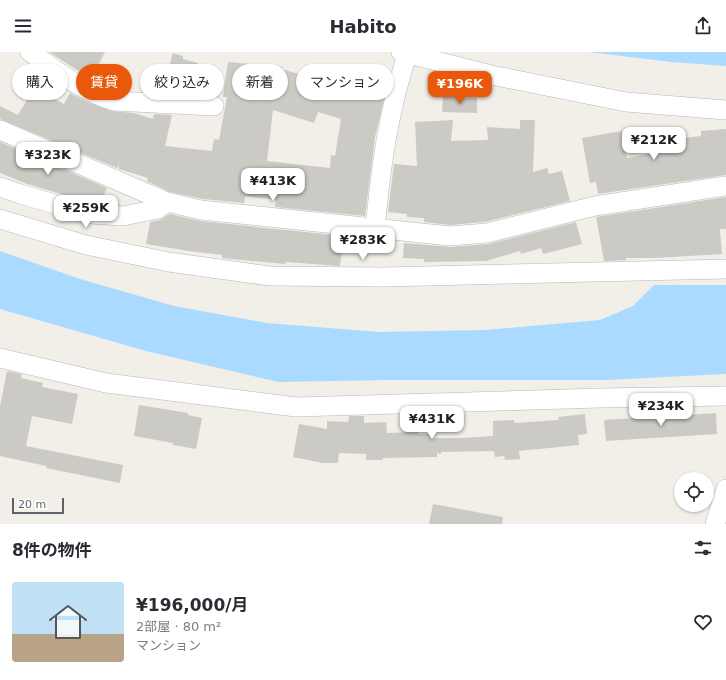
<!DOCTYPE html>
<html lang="ja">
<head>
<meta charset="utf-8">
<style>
	body { margin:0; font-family:"DejaVu Sans","Noto Sans JP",sans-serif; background:#f7f7f7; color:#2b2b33; height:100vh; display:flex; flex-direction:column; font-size:15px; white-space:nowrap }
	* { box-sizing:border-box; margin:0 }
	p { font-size:13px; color:#7c7c81 }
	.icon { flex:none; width:22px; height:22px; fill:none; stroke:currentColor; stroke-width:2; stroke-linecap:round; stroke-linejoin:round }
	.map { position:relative; height:472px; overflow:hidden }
	.drawer { display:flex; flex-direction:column; background:#fff; flex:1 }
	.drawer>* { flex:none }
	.hud { position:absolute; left:12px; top:12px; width:400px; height:36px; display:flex; gap:8px }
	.buttons { position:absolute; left:674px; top:420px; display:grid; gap:8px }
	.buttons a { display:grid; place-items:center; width:40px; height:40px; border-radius:50%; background:#fff; box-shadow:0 1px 3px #0004; font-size:20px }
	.scale { position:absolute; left:12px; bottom:10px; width:52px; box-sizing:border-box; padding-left:4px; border:2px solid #5f6368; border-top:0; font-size:11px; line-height:14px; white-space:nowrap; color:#5f6368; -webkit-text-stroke:3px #fff; paint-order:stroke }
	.price { position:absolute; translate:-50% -34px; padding:0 9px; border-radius:8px; background:#fff; color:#222; font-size:13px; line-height:26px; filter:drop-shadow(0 1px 2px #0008) }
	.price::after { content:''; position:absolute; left:50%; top:24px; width:12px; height:9px; margin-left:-6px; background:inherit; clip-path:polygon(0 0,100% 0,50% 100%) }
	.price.current { background:#ea580c; color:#fff }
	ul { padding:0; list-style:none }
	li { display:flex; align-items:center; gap:12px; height:100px; padding:0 12px }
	li span { display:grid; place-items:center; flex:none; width:112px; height:80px; border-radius:4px; color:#555 }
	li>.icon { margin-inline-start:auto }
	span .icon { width:48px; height:48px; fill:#fffc; stroke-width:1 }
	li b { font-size:17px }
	h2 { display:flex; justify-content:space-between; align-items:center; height:48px; padding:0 12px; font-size:17px }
	.pill { padding:0 14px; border-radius:18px; background:#fff; box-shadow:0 1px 3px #0004; font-size:14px; line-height:36px }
	.pill.current { background:#ea580c; color:#fff }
	header { display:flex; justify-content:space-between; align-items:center; height:52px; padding:0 12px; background:#fff; font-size:18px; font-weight:800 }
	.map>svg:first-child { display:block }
	.water { fill:#aadaff }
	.building { fill:#cccac5; fill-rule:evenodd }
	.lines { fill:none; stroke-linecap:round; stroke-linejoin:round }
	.minor-casing { stroke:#b5b8bc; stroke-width:20 }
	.minor { stroke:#fff; stroke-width:19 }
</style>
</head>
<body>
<header><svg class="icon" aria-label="menu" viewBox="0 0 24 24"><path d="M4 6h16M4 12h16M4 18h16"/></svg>Habito<svg class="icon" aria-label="share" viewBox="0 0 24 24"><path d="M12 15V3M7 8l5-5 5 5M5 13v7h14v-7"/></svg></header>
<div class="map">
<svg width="726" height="472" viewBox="0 0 726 472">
	<rect width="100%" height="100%" fill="#f1efe8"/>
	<!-- water -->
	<path class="water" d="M 589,0 L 726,0 L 726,14 L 671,10 Z
		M 0,199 L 80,227 L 174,254 L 267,271 L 379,280 L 485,278 L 600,268 L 633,254 L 654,233 L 726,233 L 726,322 L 607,328 L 389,328 L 278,330 L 146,299 L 0,257 Z"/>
	<!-- building -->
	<path class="building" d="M 49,0 L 105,0 L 91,27 Z
		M 173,1 L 183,4 L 183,7 L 198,11 L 189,42 L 162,40 Z
		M 228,10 L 283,15 L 282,17 L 331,32 L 333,26 L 361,35 L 366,17 L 380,21 L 380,24 L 389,27 L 375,85 L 365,164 L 275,155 L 276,148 L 245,144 L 244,151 L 203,147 L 170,140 L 147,129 L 148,126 L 119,117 L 119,113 L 117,116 L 0,67 L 0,54 L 18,63 L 31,41 L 39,46 L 42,40 L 64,52 L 70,41 L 87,50 L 111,59 L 134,61 L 153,67 L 154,62 L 172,63 L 165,94 L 212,99 L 214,87 L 219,88 L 227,45 L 223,45 ZM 273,58 L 314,71 L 318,60 L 341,67 L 335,104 L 331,103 L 330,116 L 267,109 Z
		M 443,45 L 477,46 L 477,61 L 442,60 Z
		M 453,68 L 451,89 L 488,88 L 487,75 L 520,77 L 520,68 L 535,68 L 533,120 L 547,116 L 549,122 L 562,119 L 570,149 L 485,170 L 450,173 L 424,170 L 424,166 L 407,165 L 407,162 L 388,160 L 394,112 L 417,114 L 415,70 Z
		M 726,77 L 726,123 L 598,142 L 596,130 L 590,131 L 582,86 L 622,79 L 627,106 L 656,101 L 655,90 L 701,84 L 701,79 Z
		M 0,90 L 107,136 L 100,152 L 92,151 L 27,132 L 0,121 Z
		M 726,145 L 726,177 L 720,177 L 722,202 L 655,206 L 626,206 L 626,208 L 604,209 L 596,165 Z
		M 170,162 L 200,169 L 344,184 L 340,214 L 286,210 L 285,212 L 222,206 L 222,203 L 189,199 L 146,192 L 150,170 L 160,168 Z
		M 576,170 L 582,192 L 543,202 L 541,196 L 521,202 L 520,199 L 486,209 L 424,210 L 424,207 L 403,206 L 404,191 L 451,195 L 488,192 Z
		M 7,319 L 22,322 L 21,326 L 43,331 L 42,335 L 78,342 L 72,372 L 32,364 L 26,394 L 123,413 L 120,431 L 46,416 L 46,414 L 0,404 L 0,354 Z
		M 139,353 L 188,361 L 188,363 L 202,366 L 196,397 L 173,393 L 173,391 L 134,384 Z
		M 716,361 L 717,382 L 606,389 L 604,368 Z
		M 585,362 L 587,382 L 578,383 L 579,393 L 519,399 L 520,407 L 505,408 L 504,404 L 495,405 L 494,399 L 441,400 L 441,402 L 437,401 L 437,405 L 383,406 L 383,408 L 366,408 L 366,402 L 339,401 L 338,411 L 323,411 L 293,405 L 299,372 L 327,377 L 327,369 L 348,370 L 349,364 L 364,364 L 364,371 L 386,370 L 387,381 L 418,380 L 418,382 L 430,382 L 430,386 L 464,386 L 493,384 L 493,369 L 514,368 L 514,371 L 559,368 L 558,365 Z
		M 433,452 L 503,465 L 502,472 L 429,472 Z"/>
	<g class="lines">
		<defs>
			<path id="minor" d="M 30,0 C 56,18 83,40 114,49 L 214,54
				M 401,0 L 491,23 L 626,50 L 726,58
				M 0,78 L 167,150 L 201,158 L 450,184 L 487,181 L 595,154 L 726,134
				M 0,135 L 20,142 L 90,162 L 123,164 L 158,157 L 167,150
				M 0,167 L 86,193 L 169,210 L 270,224 L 384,225 L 726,217
				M 375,177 C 381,114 388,60 408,0
				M 0,306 L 106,331 L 296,355 L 600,346 L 726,344
				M 715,472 L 726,437"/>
		</defs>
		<!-- minor casing -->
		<use href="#minor" class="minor-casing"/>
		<!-- minor -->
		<use href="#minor" class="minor"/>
	</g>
</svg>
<div class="buttons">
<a><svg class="icon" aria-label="locate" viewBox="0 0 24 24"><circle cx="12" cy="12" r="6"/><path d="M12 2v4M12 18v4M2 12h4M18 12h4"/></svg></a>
</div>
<div class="scale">20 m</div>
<b class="price current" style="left:460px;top:53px">¥196K</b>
<b class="price" style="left:654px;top:109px">¥212K</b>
<b class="price" style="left:48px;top:124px">¥323K</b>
<b class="price" style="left:273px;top:150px">¥413K</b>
<b class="price" style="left:86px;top:177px">¥259K</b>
<b class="price" style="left:363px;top:209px">¥283K</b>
<b class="price" style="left:661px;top:375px">¥234K</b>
<b class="price" style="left:432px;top:388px">¥431K</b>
<div class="hud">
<a class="pill">購入</a>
<a class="pill current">賃貸</a>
<a class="pill">絞り込み</a>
<a class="pill">新着</a>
<a class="pill">マンション</a>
</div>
</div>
<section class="drawer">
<h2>8件の物件<svg class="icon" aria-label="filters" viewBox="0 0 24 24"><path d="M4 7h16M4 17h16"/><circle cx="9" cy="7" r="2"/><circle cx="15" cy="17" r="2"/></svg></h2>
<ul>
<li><span style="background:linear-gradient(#bfe0f5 65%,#b9a48a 0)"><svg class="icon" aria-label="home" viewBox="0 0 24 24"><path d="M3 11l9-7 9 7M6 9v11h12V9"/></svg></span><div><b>¥196,000/月</b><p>2部屋 · 80 m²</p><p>マンション</p></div><svg class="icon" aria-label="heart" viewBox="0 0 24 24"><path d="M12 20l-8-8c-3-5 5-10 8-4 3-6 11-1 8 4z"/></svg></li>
</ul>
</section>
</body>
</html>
